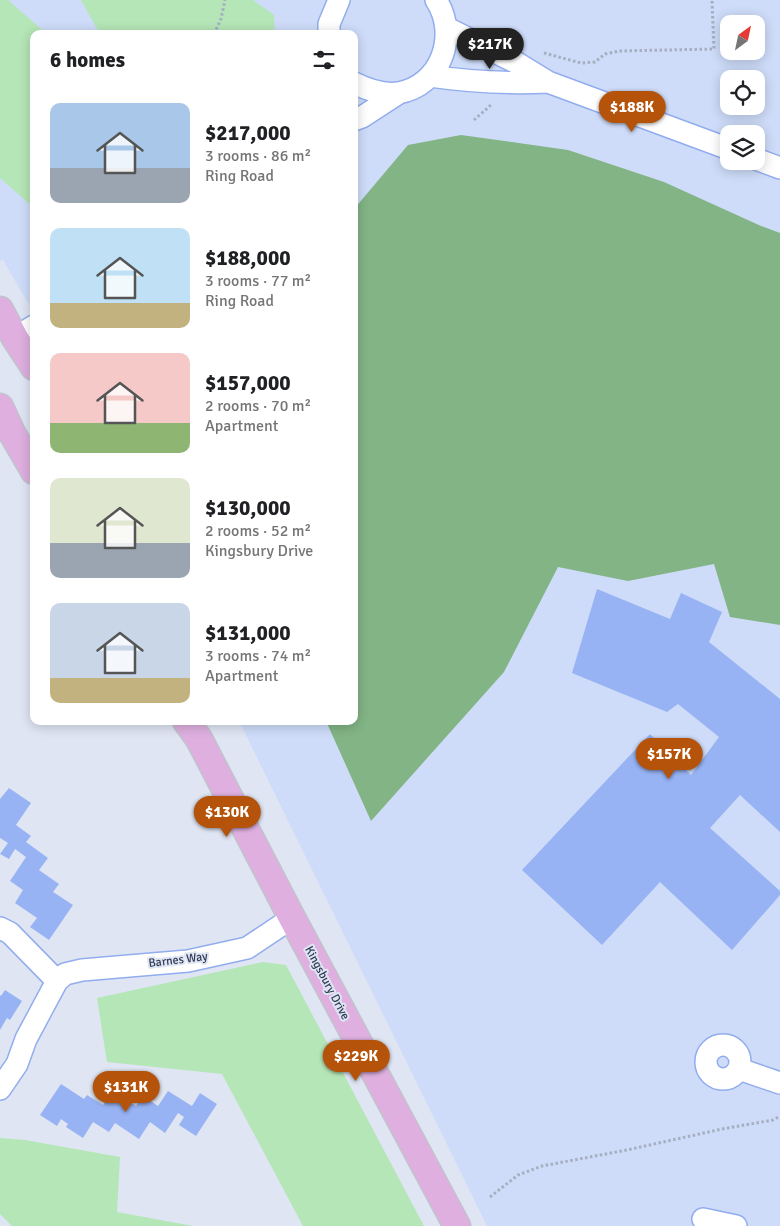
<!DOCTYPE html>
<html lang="en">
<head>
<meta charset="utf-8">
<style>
	body { margin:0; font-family:Signika,sans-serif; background:#f6f6f6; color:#202124; height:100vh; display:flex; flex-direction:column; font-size:19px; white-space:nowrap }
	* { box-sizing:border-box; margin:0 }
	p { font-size:16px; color:#757577 }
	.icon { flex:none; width:28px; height:28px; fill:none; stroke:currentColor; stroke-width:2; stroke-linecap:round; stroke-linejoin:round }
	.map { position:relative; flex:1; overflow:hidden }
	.panel { position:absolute; left:30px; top:30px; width:328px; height:695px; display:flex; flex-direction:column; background:#fff; border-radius:10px; box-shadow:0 2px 12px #0003 }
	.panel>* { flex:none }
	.needle { width:32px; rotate:33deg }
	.tools { position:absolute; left:720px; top:15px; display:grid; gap:10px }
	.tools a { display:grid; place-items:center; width:45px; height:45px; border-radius:10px; background:#fff; box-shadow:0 2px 12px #0003; font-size:25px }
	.price { position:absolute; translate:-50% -42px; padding:0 11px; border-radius:18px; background:#b45309; color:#fff; font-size:16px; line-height:32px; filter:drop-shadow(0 1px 2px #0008) }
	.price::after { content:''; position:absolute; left:50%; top:30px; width:15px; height:11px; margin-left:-8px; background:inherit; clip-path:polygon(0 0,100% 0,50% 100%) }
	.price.selected { background:#222; color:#fff }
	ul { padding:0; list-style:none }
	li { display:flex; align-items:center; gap:15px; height:125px; padding:0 20px }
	li span { display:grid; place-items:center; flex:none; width:140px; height:100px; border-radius:10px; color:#555 }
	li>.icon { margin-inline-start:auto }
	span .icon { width:60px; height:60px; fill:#fffc; stroke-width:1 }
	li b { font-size:21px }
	h2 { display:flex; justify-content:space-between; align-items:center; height:60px; padding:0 20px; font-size:21px }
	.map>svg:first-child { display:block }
	.built { fill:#cedcf9; fill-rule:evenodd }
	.green { fill:#b5e6b7 }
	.forest { fill:#82b485 }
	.building { fill:#98b3f4 }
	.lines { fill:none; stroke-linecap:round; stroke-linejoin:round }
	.minor-casing { stroke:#92adee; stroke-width:24 }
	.major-casing { stroke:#c1c4cc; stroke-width:29 }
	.path { stroke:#a6aec0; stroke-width:3; stroke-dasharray:2.5 2.5; stroke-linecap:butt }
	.minor { stroke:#fff; stroke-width:21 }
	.major { stroke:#deafdf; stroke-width:26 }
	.labels { text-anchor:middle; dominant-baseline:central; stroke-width:4; stroke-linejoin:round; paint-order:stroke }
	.street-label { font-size:12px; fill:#303b56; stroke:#dfe5f3 }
</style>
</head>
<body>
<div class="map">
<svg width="780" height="1226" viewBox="0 0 780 1226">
	<rect width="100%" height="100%" fill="#dfe5f3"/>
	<!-- built -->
	<path class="built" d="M 0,0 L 780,0 L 780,1226 L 487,1226 L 239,721 L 354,721 L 354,34 L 34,34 L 34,313 L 3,260 L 0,261 ZM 729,24 L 756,24 L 756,51 L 729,51 ZM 729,79 L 756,79 L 756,106 L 729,106 ZM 729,134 L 756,134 L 756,161 L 729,161 Z"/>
	<!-- green -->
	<path class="green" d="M 0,0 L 8,0 L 47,34 L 34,34 L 34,208 L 0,178 Z
		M 81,0 L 253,0 L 274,15 L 275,34 L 100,34 Z
		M 263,962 L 286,965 L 424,1226 L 303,1226 L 222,1074 L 107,1062 L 97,998 Z
		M 0,1138 L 25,1140 L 120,1157 L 117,1212 L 193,1226 L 12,1226 L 0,1214 Z"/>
	<!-- forest -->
	<path class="forest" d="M 461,135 L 568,150 L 664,182 L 761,226 L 780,233 L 780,625 L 730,617 L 714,564 L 628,581 L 558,567 L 504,672 L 371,821 L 326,721 L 354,721 L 354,209 L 408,145 Z"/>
	<!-- building -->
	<path class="building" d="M 597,589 L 670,619 L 681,593 L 722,612 L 709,642 L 780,699 L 780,832 L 740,795 L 710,828 L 780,891 L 780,895 L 732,950 L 660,882 L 602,945 L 522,870 L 650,734 L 691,775 L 719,737 L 678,704 L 667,712 L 572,673 Z
		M 9,788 L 31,803 L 16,825 L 31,836 L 26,842 L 48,858 L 39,870 L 59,884 L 53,892 L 73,905 L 49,940 L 30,927 L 37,918 L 15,903 L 23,890 L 10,881 L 26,857 L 15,849 L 9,859 L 0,854 L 8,843 L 0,838 L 0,799 Z
		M 5,990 L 22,1001 L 10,1020 L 7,1018 L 0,1030 L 0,995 L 1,996 Z
		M 61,1084 L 84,1099 L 87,1095 L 103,1105 L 113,1091 L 136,1106 L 143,1096 L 158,1106 L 168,1091 L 192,1106 L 200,1093 L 217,1104 L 196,1136 L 179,1125 L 184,1117 L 178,1113 L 165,1133 L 150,1122 L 139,1139 L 115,1123 L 109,1132 L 93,1122 L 83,1138 L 66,1127 L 68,1124 L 61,1119 L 57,1126 L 40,1115 Z"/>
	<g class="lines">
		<defs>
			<path id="minor" d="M 447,28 L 517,63 L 548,82 L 729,149
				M 329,34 L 329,24 L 339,0
				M 430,76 C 471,82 507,84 548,82
				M 354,83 C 368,90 382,95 398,93 C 441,86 459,35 436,0
				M 354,120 L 362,117 L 399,93
				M 756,159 L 780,168
				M 15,338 L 34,326
				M 0,928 L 10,933 L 57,981
				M706 1062a17 17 0 1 1 34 0a17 17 0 1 1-34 0Z
				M 739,1069 L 780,1083
				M 0,1089 L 17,1064 L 26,1039 L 57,981 L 65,974 L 82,970 L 188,961 L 247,948 L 292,918
				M 703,1219 L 736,1226"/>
			<path id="major" d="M 0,310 L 15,338 L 34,367
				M 0,407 L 12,433 L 34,471
				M 186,721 L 199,739 L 292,918 L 457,1226"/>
		</defs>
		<!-- minor casing -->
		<use href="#minor" class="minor-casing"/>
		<!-- major casing -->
		<use href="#major" class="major-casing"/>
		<!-- path -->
		<path class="path" d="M 214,34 L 221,19 L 225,0
			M 544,53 L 581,63 L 595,62 L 605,54 L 619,51 L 714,49 L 712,0
			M 474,120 L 492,104
			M 490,1197 L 518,1175 L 542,1166 L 627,1150 L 722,1129 L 773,1120 L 780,1116"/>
		<!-- minor -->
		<use href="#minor" class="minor"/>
		<!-- major -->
		<use href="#major" class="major"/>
	</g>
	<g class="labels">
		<!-- street labels -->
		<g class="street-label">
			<text transform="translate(178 960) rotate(-7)">Barnes Way</text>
			<text transform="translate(327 983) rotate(62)">Kingsbury Drive</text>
		</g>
	</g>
</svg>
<div class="tools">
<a><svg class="needle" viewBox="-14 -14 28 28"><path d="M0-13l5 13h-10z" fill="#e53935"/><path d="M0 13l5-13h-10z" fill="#757577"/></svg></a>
<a><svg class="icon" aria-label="locate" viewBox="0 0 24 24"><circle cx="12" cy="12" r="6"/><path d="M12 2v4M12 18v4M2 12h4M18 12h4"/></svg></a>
<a><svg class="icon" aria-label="layers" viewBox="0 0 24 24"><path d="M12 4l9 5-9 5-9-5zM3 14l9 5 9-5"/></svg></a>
</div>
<b class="price selected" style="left:490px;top:70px">$217K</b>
<b class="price" style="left:632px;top:133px">$188K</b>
<b class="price" style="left:669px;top:780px">$157K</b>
<b class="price" style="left:227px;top:838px">$130K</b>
<b class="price" style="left:356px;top:1082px">$229K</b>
<b class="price" style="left:126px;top:1113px">$131K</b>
<section class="panel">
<h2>6 homes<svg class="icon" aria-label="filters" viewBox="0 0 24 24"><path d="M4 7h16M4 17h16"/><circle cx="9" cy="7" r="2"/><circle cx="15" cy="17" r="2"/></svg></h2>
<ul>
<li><span style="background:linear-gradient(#a9c7e8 65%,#9aa5b1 0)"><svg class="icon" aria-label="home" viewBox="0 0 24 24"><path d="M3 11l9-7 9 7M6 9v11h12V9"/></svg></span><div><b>$217,000</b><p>3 rooms · 86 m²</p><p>Ring Road</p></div></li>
<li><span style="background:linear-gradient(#bfe0f5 75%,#c2b280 0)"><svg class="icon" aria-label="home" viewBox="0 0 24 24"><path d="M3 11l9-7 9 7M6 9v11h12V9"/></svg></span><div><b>$188,000</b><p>3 rooms · 77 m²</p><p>Ring Road</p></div></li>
<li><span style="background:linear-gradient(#f6c9c9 70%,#8fb573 0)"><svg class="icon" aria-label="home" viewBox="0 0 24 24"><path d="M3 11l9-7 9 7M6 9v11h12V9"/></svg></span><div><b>$157,000</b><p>2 rooms · 70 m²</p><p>Apartment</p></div></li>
<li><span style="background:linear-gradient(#dfe7d0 65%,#9aa5b1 0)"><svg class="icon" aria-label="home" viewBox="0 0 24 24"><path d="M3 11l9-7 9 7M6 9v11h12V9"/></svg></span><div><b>$130,000</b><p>2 rooms · 52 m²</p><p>Kingsbury Drive</p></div></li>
<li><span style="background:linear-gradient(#c9d6e8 75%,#c2b280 0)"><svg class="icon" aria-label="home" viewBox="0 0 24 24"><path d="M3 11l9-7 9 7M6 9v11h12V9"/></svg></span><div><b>$131,000</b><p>3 rooms · 74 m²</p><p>Apartment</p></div></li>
</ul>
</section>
</div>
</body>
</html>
